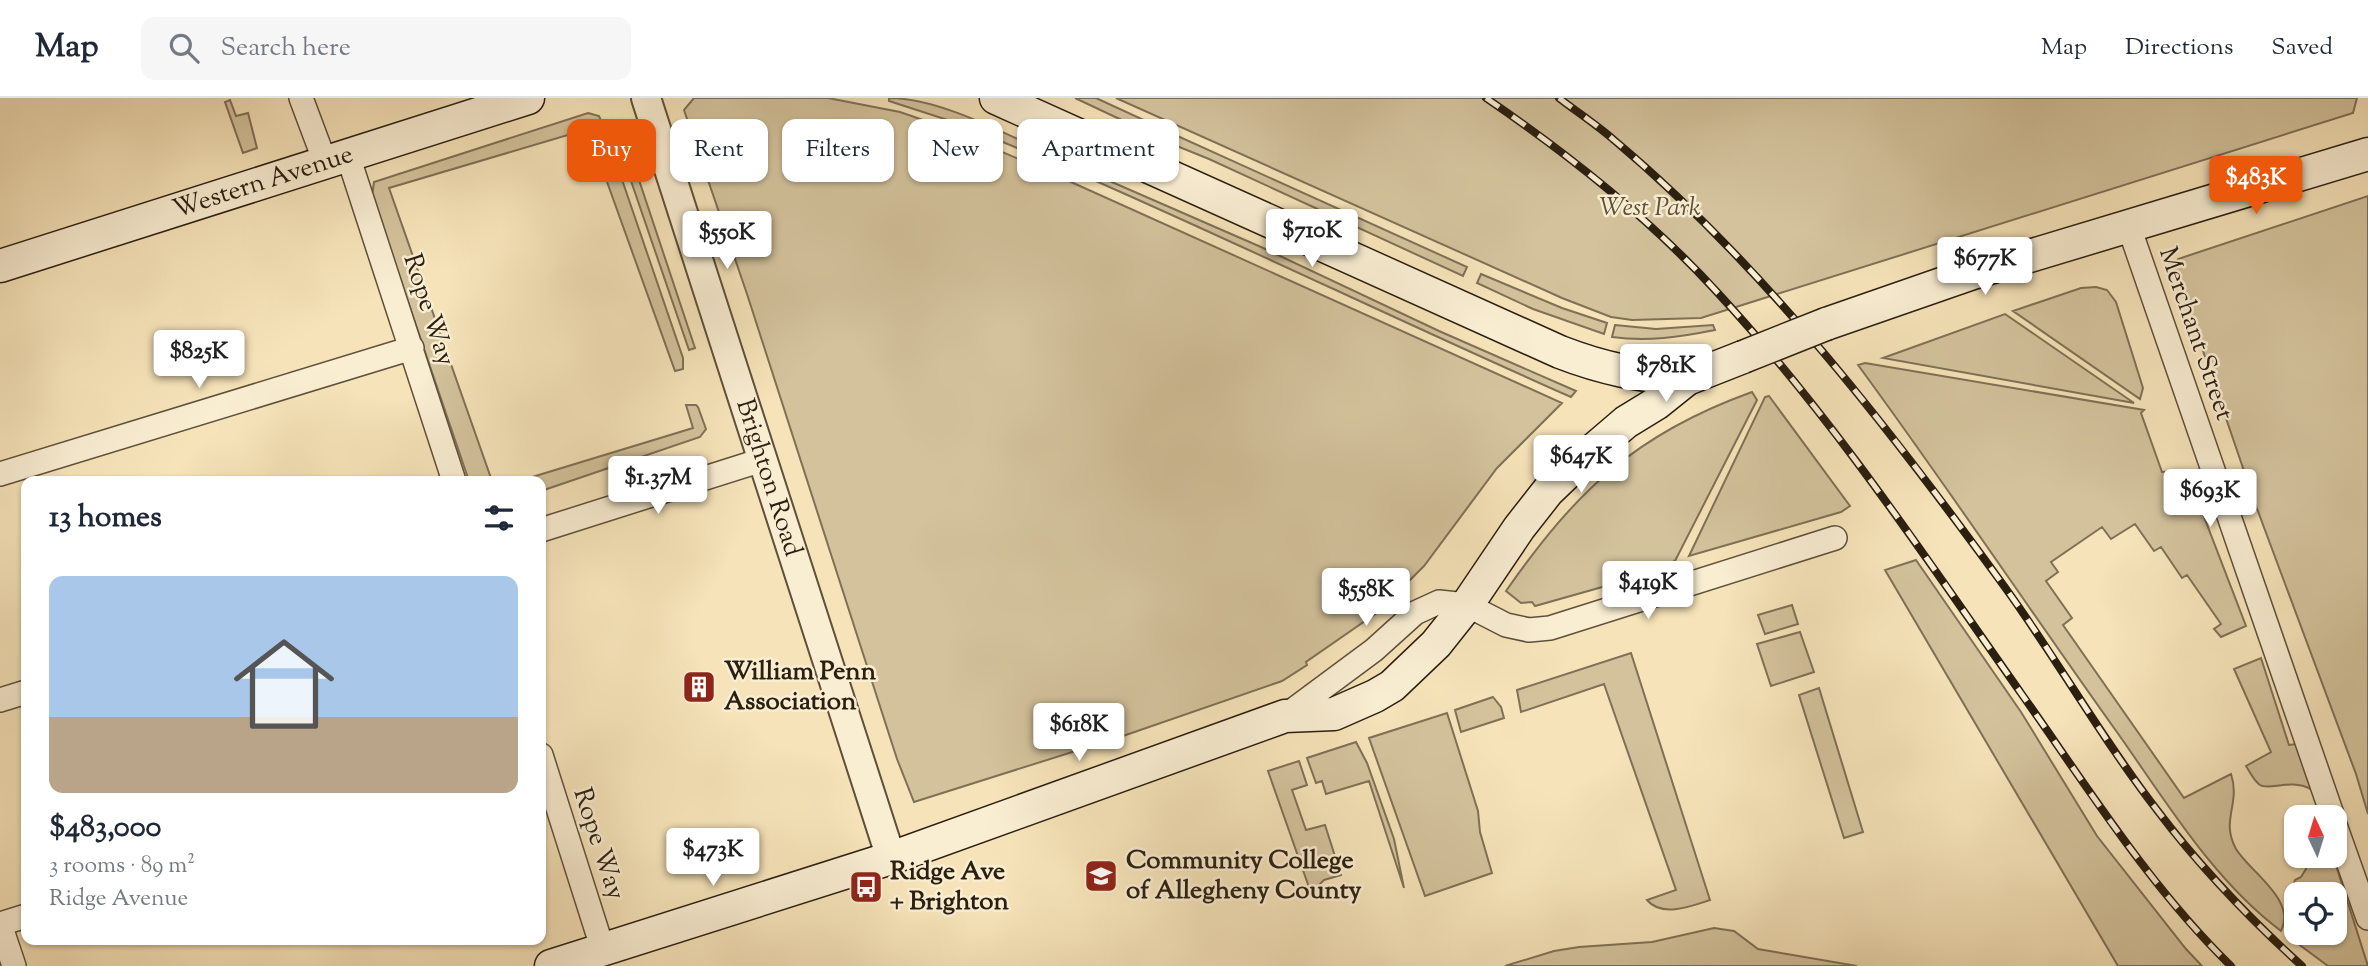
<!DOCTYPE html>
<html lang="en">
<head>
<meta charset="utf-8">
<style>
	body { margin:0; font-family:"Sorts Mill Goudy",serif; background:#f6f6f7; color:#1f2937; height:100vh; display:flex; flex-direction:column; font-size:26px; white-space:nowrap }
	* { box-sizing:border-box; margin:0 }
	p { font-size:23px; color:#747a83 }
	.icon { flex:none; width:38px; height:38px; fill:none; stroke:currentColor; stroke-width:2; stroke-linecap:round; stroke-linejoin:round }
	.map { position:relative; flex:1; overflow:hidden }
	.sheet { position:absolute; left:21px; top:378px; width:525px; height:469px; display:flex; flex-direction:column; background:#fff; border-radius:14px; box-shadow:0 2px 5px #0004 }
	.sheet>* { flex:none }
	.top-card { position:absolute; left:567px; top:21px; width:665px; height:63px; display:flex; gap:14px }
	.needle { width:46px; rotate:356deg }
	.controls { position:absolute; left:2284px; top:707px; display:grid; gap:14px }
	.controls a { display:grid; place-items:center; width:63px; height:63px; border-radius:14px; background:#fff; box-shadow:0 2px 5px #0004; font-size:35px }
	.price { position:absolute; translate:-50% -60px; padding:0 16px; border-radius:7px; background:#fff; color:#222; font-size:23px; line-height:46px; filter:drop-shadow(0 2px 4px #0008) }
	.price::after { content:''; position:absolute; left:50%; top:42px; width:21px; height:16px; margin-left:-10px; background:inherit; clip-path:polygon(0 0,100% 0,50% 100%) }
	.price.active { background:#ea580c; color:#fff }
	ul { padding:0; list-style:none }
	li { display:grid; align-content:center; gap:14px; height:371px; padding:0 28px }
	li span { display:grid; place-items:center; height:217px; border-radius:14px; color:#555 }
	li>.icon { margin-inline-start:auto }
	span .icon { width:126px; height:126px; fill:#fffc; stroke-width:1 }
	li b { font-size:30px }
	h2 { display:flex; justify-content:space-between; align-items:center; height:84px; padding:0 28px; font-size:30px }
	.pill { padding:0 24px; border-radius:14px; background:#fff; box-shadow:0 2px 5px #0004; font-size:24px; line-height:63px }
	.pill.active { background:#ea580c; color:#fff }
	header { display:flex; align-items:center; gap:42px; box-sizing:border-box; height:98px; padding:0 35px; background:#fff; border-bottom:2px solid #e0e1e3 }
	header strong { font-size:33px }
	nav { display:flex; gap:38px; margin-inline-start:auto; font-size:24px }
	.search { width:490px; height:63px; background:#f6f6f7; display:flex; align-items:center; gap:18px; box-sizing:border-box; padding:0 24px; border-radius:14px; color:#747a83; font-size:26px }
	.map>svg:first-child { display:block }
	.green { fill:#d3c29c; stroke:#7f7056; stroke-width:2 }
	.lines { fill:none; stroke-linecap:round; stroke-linejoin:round }
	.minor-casing { stroke:#5e503a; stroke-width:26 }
	.tertiary-casing { stroke:#5e503a; stroke-width:32 }
	.secondary-casing { stroke:#2b1f10; stroke-width:35 }
	.minor { stroke:#f9edd2; stroke-width:23 }
	.tertiary { stroke:#f9edd2; stroke-width:28 }
	.secondary { stroke:#f9edd2; stroke-width:32 }
	.rail-casing { stroke:#2b1f10; stroke-width:8 }
	.rail { stroke:#f9edd2; stroke-width:5; stroke-dasharray:16; stroke-linecap:butt }
	.secondary-bridge-casing { stroke:#2b1f10; stroke-width:35; stroke-linecap:butt }
	.secondary-bridge { stroke:#f9edd2; stroke-width:32 }
	.labels { text-anchor:middle; dominant-baseline:central; stroke-width:5; stroke-linejoin:round; paint-order:stroke }
	.street-label { font-size:26px; fill:#2b1f10; stroke:#f9edd2 }
	.park-label { font-size:26px; font-style:italic; fill:#5d503a; stroke:#f9edd2 }
	.poi-label { font-size:26px; font-weight:bold; fill:#2b1f10; stroke:#f9edd2; text-anchor:start }
</style>
</head>
<body>
<header>
<strong>Map</strong>
<div class="search"><svg class="icon" aria-label="search" viewBox="0 0 24 24"><circle cx="10" cy="10" r="6"/><path d="M15 15l6 6"/></svg>Search here</div>
<nav><a>Map</a><a>Directions</a><a>Saved</a></nav>
</header>
<div class="map">
<svg width="2368" height="868" viewBox="0 0 2368 868">
	<rect width="100%" height="100%" fill="#f6e3b9"/>
	<filter id="stains"><feTurbulence type="fractalNoise" baseFrequency=".00286" numOctaves="4"/><feColorMatrix values="0 0 0 0 .2 0 0 0 0 .09 0 0 0 0 .02 0 0 0 .5 -.17"/></filter>
	<radialGradient id="worn" r=".72"><stop offset=".6" stop-color="#630" stop-opacity="0"/><stop offset="1" stop-color="#630" stop-opacity=".3"/></radialGradient>
	<!-- green -->
	<path class="green" d="M 694,0 L 828,0 L 900,14 L 949,31 L 1051,75 L 1562,305 L 1497,370 L 1424,468 L 1378,514 L 1306,564 L 1307,567 L 1282,583 L 1123,638 L 914,704 L 897,661 L 747,196 L 684,12 Z
		M 889,0 C 942,0 1009,38 1058,60 L 1055,66 L 960,26 L 889,3 Z
		M 1075,0 L 1096,0 L 1146,23 L 1143,32 Z
		M 1116,0 L 2357,0 L 2353,15 L 1701,220 L 1632,222 L 1611,219 L 1562,200 Z
		M 230,2 L 236,18 L 248,15 L 257,50 L 243,55 L 225,4 Z
		M 588,15 L 599,18 L 604,29 L 683,260 L 683,271 L 675,273 L 588,31 L 389,90 L 492,383 L 469,383 L 372,98 L 374,84 Z
		M 1151,26 L 1467,169 L 1463,178 L 1209,61 L 1147,36 Z
		M 626,43 L 695,250 L 689,252 L 618,45 Z
		M 1066,64 L 1261,149 L 1439,233 L 1576,293 L 1571,299 C 1401,224 1234,143 1064,69 Z
		M 2368,98 L 2368,716 L 2356,676 L 2256,408 L 2174,168 L 2178,161 Z
		M 1481,176 L 1562,210 L 1607,225 L 1604,236 L 1533,211 L 1477,185 Z
		M 2096,189 L 2107,192 L 2116,204 L 2143,290 L 2140,301 L 2013,213 L 2081,190 Z
		M 2005,216 L 2134,305 L 1883,260 Z
		M 1615,227 L 1656,231 L 1713,227 L 1715,232 C 1680,239 1648,244 1612,239 Z
		M 1865,265 L 2144,312 L 2141,315 L 2162,374 L 2175,373 L 2191,385 L 2246,528 L 2221,539 L 2214,531 L 2221,526 L 2187,477 L 2182,480 L 2161,449 L 2154,453 L 2135,426 L 2111,441 L 2102,429 L 2051,464 L 2058,474 L 2046,483 L 2072,520 L 2063,527 L 2184,700 L 2231,676 C 2241,706 2220,722 2236,751 C 2250,774 2297,802 2281,833 C 2214,783 2167,705 2119,637 C 2031,514 1947,388 1858,267 Z
		M 1752,294 L 1757,302 L 1675,463 L 1620,484 L 1535,508 L 1532,504 L 1521,505 L 1506,493 C 1576,393 1635,336 1752,294 Z
		M 1769,298 L 1850,408 L 1841,414 L 1689,458 L 1765,299 Z
		M 686,307 L 696,307 L 698,309 L 706,331 L 700,339 L 541,393 L 541,383 L 519,383 L 693,330 Z
		M 1916,462 L 2021,614 L 2097,738 L 2186,851 L 2202,868 L 2118,868 L 1885,472 Z
		M 1792,507 L 1798,526 L 1765,536 L 1758,517 Z
		M 1800,534 L 1814,574 L 1771,588 L 1757,546 Z
		M 1631,555 L 1710,802 C 1692,808 1662,820 1647,802 L 1676,792 L 1604,586 L 1521,614 L 1517,592 Z
		M 2261,560 L 2289,647 L 2296,646 L 2311,691 C 2290,680 2270,693 2260,687 C 2254,683 2250,674 2246,668 L 2271,654 L 2234,571 Z
		M 1819,590 L 1863,734 L 1844,740 L 1799,597 Z
		M 1493,599 L 1501,609 L 1504,620 L 1461,634 L 1455,612 Z
		M 1447,615 L 1478,713 L 1480,734 L 1492,775 L 1425,798 L 1369,640 Z
		M 1356,644 L 1367,665 L 1394,741 L 1404,790 L 1369,683 L 1326,696 L 1322,683 L 1316,685 L 1307,660 Z
		M 1299,663 L 1307,687 L 1292,692 L 1306,732 L 1325,727 L 1341,777 L 1324,782 L 1311,795 L 1268,673 Z
		M 2303,758 L 2333,758 L 2368,868 L 2328,868 L 2297,845 L 2296,828 L 2296,835 L 2334,835 L 2334,796 L 2296,796 L 2296,814 L 2291,794 L 2295,782 L 2301,779 L 2306,771 Z
		M 1714,830 L 1734,833 L 1758,851 L 1857,868 L 1505,868 L 1554,853 L 1579,849 L 1652,844 Z"/>
	<g class="lines">
		<defs>
			<path id="minor" d="M 301,0 L 325,64
				M 348,58 L 454,383
				M 2129,129 L 2333,719
				M 0,376 L 412,250
				M 541,432 L 762,362
				M 0,602 L 26,594
				M 1285,618 L 1374,552 L 1415,515 L 1439,504 L 1467,507 L 1506,527 L 1529,532 L 1550,530 L 1835,440
				M 541,657 L 603,852
				M 2334,724 L 2368,820
				M 0,826 L 14,868
				M 0,826 L 26,818"/>
			<g id="tertiary">
				<path id="s1" d="M 646,0 L 891,760"/>
			</g>
			<g id="secondary">
				<path d="M 996,0 L 1560,254 C 1604,271 1640,278 1687,281"/>
				<path id="s2" d="M 0,168 L 528,0"/>
				<path d="M 1826,226 L 1973,175 L 2368,56"/>
				<path d="M 551,868 L 891,760 L 1285,618 L 1334,616 L 1375,598 L 1392,588 L 1436,546 L 1467,507 L 1519,430 L 1548,393 L 1571,371 L 1626,324 L 1657,305 L 1687,281 L 1743,259"/>
			</g>
		</defs>
		<!-- minor casing -->
		<use href="#minor" class="minor-casing"/>
		<!-- tertiary casing -->
		<use href="#tertiary" class="tertiary-casing"/>
		<!-- secondary casing -->
		<use href="#secondary" class="secondary-casing"/>
		<!-- minor -->
		<use href="#minor" class="minor"/>
		<!-- tertiary -->
		<use href="#tertiary" class="tertiary"/>
		<!-- secondary -->
		<use href="#secondary" class="secondary"/>
		<defs>
			<path id="rail" d="M 1486,0 C 1568,56 1649,120 1716,193 C 1831,317 1926,460 2023,598 C 2088,690 2150,789 2231,868
				M 1559,0 C 1577,14 1597,27 1614,42 C 1763,167 1890,331 2004,488 C 2057,561 2102,641 2157,712 C 2200,769 2249,820 2302,868"/>
		</defs>
		<!-- rail casing -->
		<use href="#rail" class="rail-casing"/>
		<!-- rail -->
		<use href="#rail" class="rail"/>
		<defs>
			<path id="secondary-bridge" d="M 1743,259 L 1826,226"/>
		</defs>
		<!-- secondary-bridge casing -->
		<use href="#secondary-bridge" class="secondary-bridge-casing"/>
		<!-- secondary-bridge -->
		<use href="#secondary-bridge" class="secondary-bridge"/>
	</g>
	<!-- icons -->
	<defs>
		<symbol id="building-square" viewBox="-11 -11 22 22"><rect x="-9" y="-9" width="18" height="18" rx="4" fill="#8f2418" stroke="#f9edd2"/><path d="M-4-6H4V6H1V3H-1V6H-4ZM-2.5-4.3h1.7v1.8h-1.7ZM.8-4.3h1.7v1.8H.8ZM-2.5-1h1.7V.8h-1.7ZM.8-1h1.7V.8H.8Z" fill="#fff"/></symbol>
		<symbol id="university-square" viewBox="-11 -11 22 22"><rect x="-9" y="-9" width="18" height="18" rx="4" fill="#8f2418" stroke="#f9edd2"/><path d="M0-5L7-2L0 1L-7-2ZM-4 1L0 2.5L4 1V4Q0 6-4 4Z" fill="#fff"/></symbol>
		<symbol id="bus-square" viewBox="-11 -11 22 22"><rect x="-9" y="-9" width="18" height="18" rx="4" fill="#8f2418" stroke="#f9edd2"/><path d="M-5-6H5V4H4V6H2V4H-2V6H-4V4H-5ZM-3.5-4V0h7V-4ZM-3.5 1.2v1.5H-2V1.2ZM2 1.2v1.5H3.5V1.2Z" fill="#fff"/></symbol>
	</defs>
	<g fill-rule="evenodd">
		<use href="#building-square" x="680" y="570" width="38" height="38"/>
		<use href="#university-square" x="1082" y="759" width="38" height="38"/>
		<use href="#bus-square" x="847" y="770" width="38" height="38"/>
	</g>
	<g class="labels">
		<!-- street labels -->
		<g class="street-label">
			<text stroke="none"><textPath href="#s2" startOffset="276">Western Avenue</textPath></text>
			<text transform="translate(428 212) rotate(72)">Rope Way</text>
			<text transform="translate(2195 236) rotate(71)">Merchant Street</text>
			<text stroke="none"><textPath href="#s1" startOffset="399">Brighton Road</textPath></text>
			<text transform="translate(598 746) rotate(72)">Rope Way</text>
		</g>
		<!-- park labels -->
		<g class="park-label">
			<text x="1650" y="110">West Park</text>
		</g>
		<!-- poi labels -->
		<g class="poi-label">
			<text x="724" y="574">William Penn<tspan x="724" dy="30">Association</tspan></text>
			<text x="1126" y="763">Community College<tspan x="1126" dy="30">of Allegheny County</tspan></text>
			<text x="890" y="774">Ridge Ave<tspan x="890" dy="30">+ Brighton</tspan></text>
		</g>
	</g>
	<rect width="100%" height="100%" filter="url(#stains)"/>
	<rect width="100%" height="100%" fill="url(#worn)"/>
</svg>
<div class="controls">
<a><svg class="needle" viewBox="-14 -14 28 28"><path d="M0-13l5 13h-10z" fill="#e53935"/><path d="M0 13l5-13h-10z" fill="#747a83"/></svg></a>
<a><svg class="icon" aria-label="locate" viewBox="0 0 24 24"><circle cx="12" cy="12" r="6"/><path d="M12 2v4M12 18v4M2 12h4M18 12h4"/></svg></a>
</div>
<b class="price active" style="left:2256px;top:118px">$483K</b>
<b class="price" style="left:1312px;top:171px">$710K</b>
<b class="price" style="left:727px;top:173px">$550K</b>
<b class="price" style="left:1985px;top:199px">$677K</b>
<b class="price" style="left:199px;top:292px">$825K</b>
<b class="price" style="left:1666px;top:306px">$781K</b>
<b class="price" style="left:1581px;top:397px">$647K</b>
<b class="price" style="left:658px;top:418px">$1.37M</b>
<b class="price" style="left:2210px;top:431px">$693K</b>
<b class="price" style="left:1648px;top:523px">$419K</b>
<b class="price" style="left:1366px;top:530px">$558K</b>
<b class="price" style="left:1079px;top:665px">$618K</b>
<b class="price" style="left:713px;top:790px">$473K</b>
<div class="top-card">
<a class="pill active">Buy</a>
<a class="pill">Rent</a>
<a class="pill">Filters</a>
<a class="pill">New</a>
<a class="pill">Apartment</a>
</div>
<section class="sheet">
<h2>13 homes<svg class="icon" aria-label="filters" viewBox="0 0 24 24"><path d="M4 7h16M4 17h16"/><circle cx="9" cy="7" r="2"/><circle cx="15" cy="17" r="2"/></svg></h2>
<ul>
<li><span style="background:linear-gradient(#a9c7e8 65%,#b9a48a 0)"><svg class="icon" aria-label="home" viewBox="0 0 24 24"><path d="M3 11l9-7 9 7M6 9v11h12V9"/></svg></span><div><b>$483,000</b><p>3 rooms · 89 m²</p><p>Ridge Avenue</p></div></li>
</ul>
</section>
</div>
</body>
</html>
